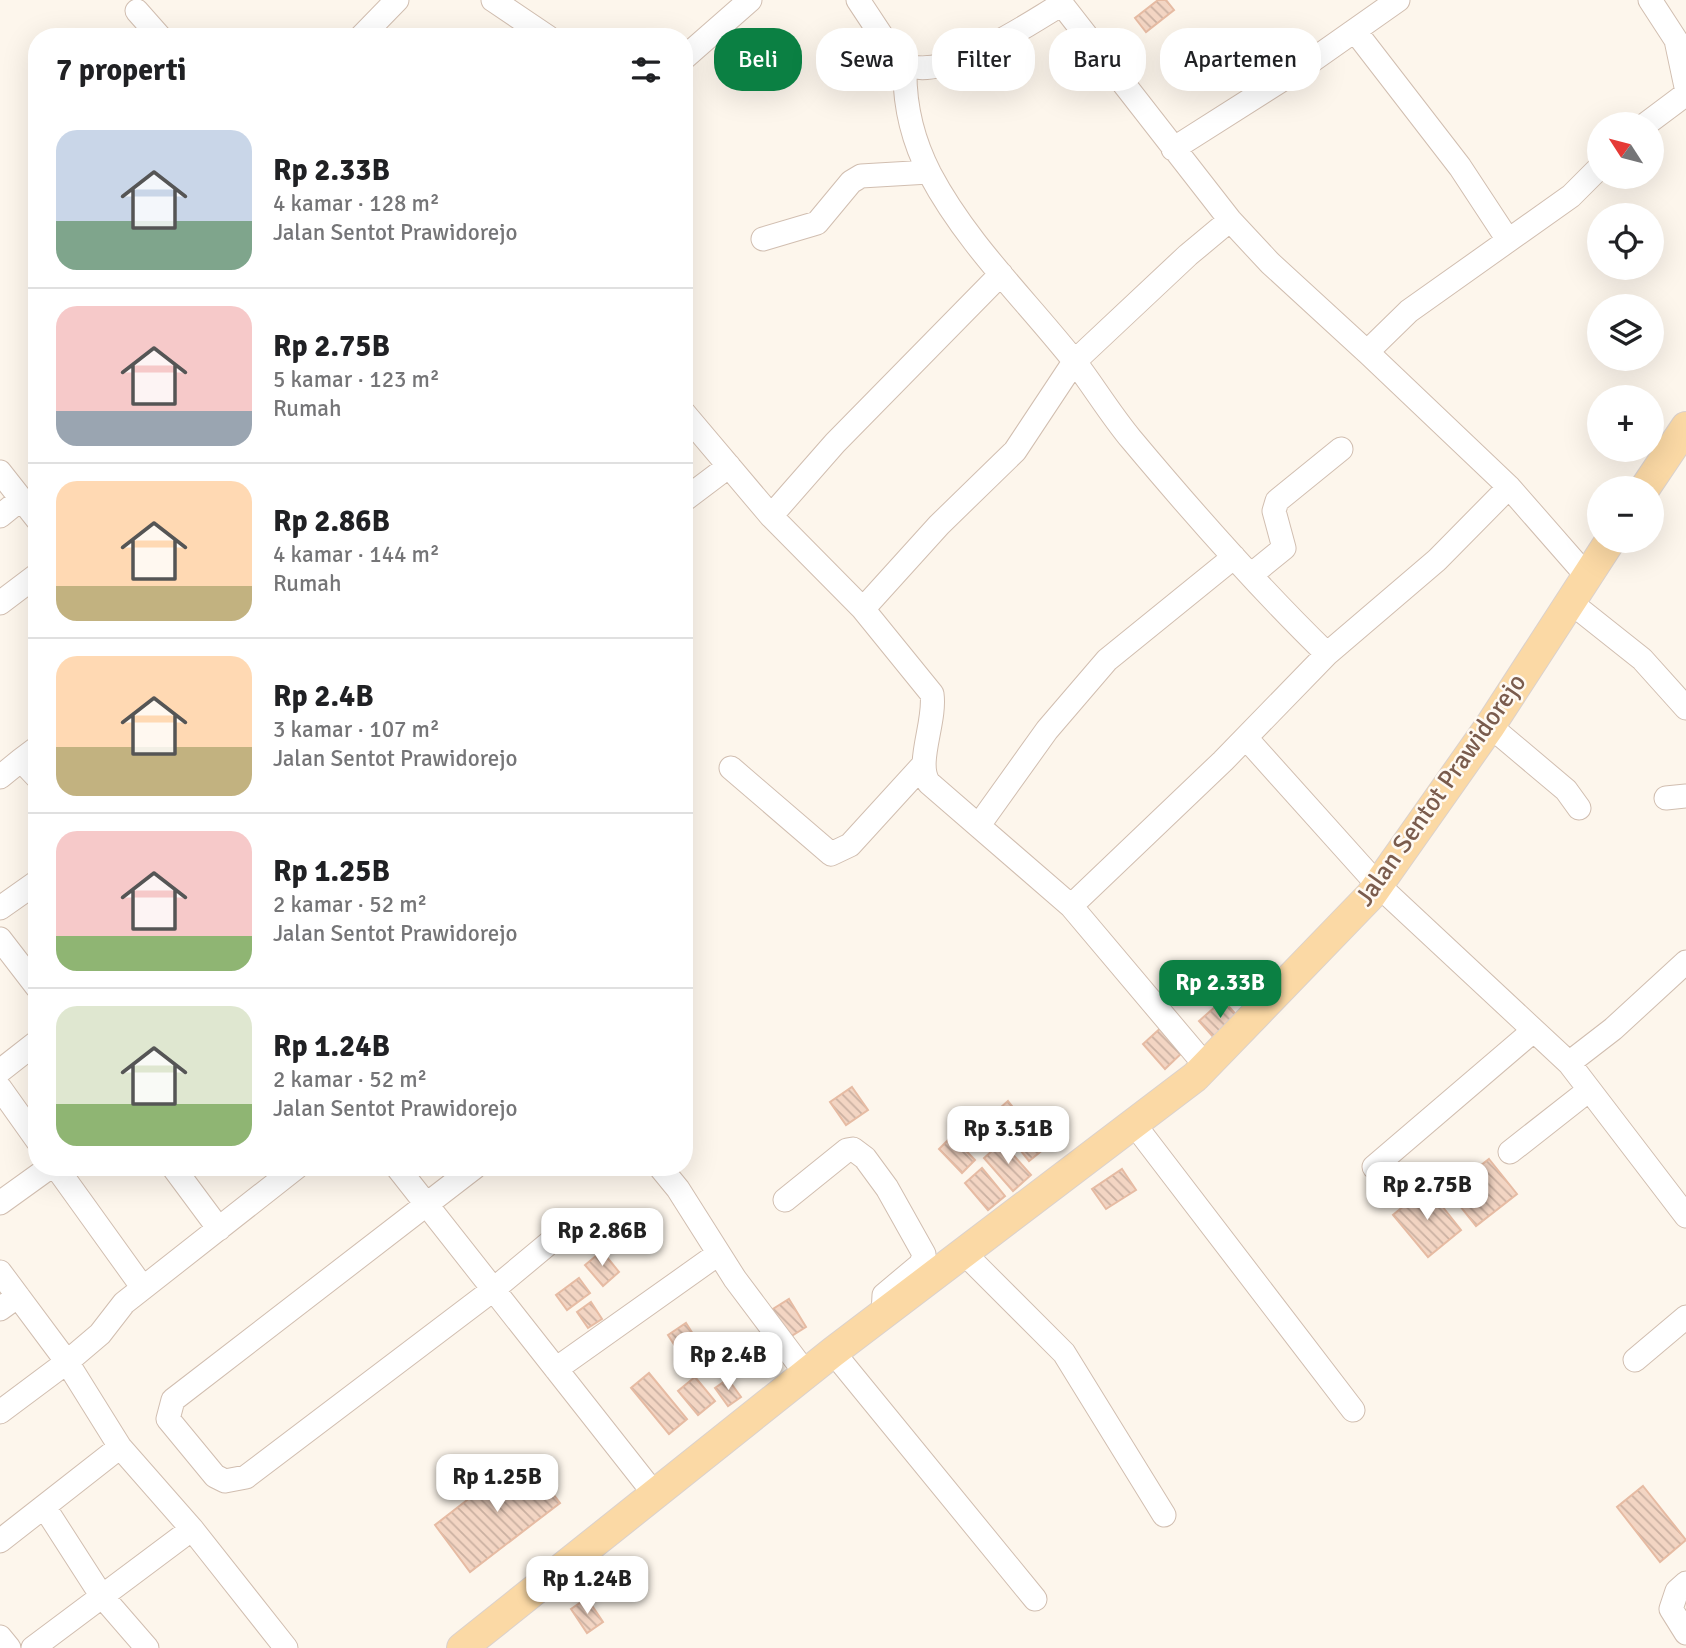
<!DOCTYPE html>
<html lang="id">
<head>
<meta charset="utf-8">
<style>
	body { margin:0; font-family:Signika,sans-serif; background:#f2f2f2; color:#202124; height:100vh; display:flex; flex-direction:column; font-size:26px; white-space:nowrap }
	* { box-sizing:border-box; margin:0 }
	p { font-size:23px; color:#757577 }
	.icon { flex:none; width:38px; height:38px; fill:none; stroke:currentColor; stroke-width:2; stroke-linecap:round; stroke-linejoin:round }
	.map { position:relative; flex:1; overflow:hidden }
	.details { position:absolute; left:28px; top:28px; width:665px; height:1148px; display:flex; flex-direction:column; background:#fff; border-radius:28px; box-shadow:0 7px 28px #0002 }
	.details>* { flex:none }
	.guide { position:absolute; left:714px; top:28px; width:665px; height:63px; display:flex; gap:14px }
	.needle { width:46px; rotate:306deg }
	.fabs { position:absolute; left:1587px; top:112px; display:grid; gap:14px }
	.fabs a { display:grid; place-items:center; width:77px; height:77px; border-radius:50%; background:#fff; box-shadow:0 7px 28px #0002; font-size:35px }
	.price { position:absolute; translate:-50% -60px; padding:0 16px; border-radius:14px; background:#fff; color:#222; font-size:23px; line-height:46px; filter:drop-shadow(0 2px 4px #0008) }
	.price::after { content:''; position:absolute; left:50%; top:42px; width:21px; height:16px; margin-left:-10px; background:inherit; clip-path:polygon(0 0,100% 0,50% 100%) }
	.price.on { background:#0b8043; color:#fff }
	ul { padding:0; list-style:none }
	li { display:flex; align-items:center; gap:21px; height:175px; padding:0 28px }
	li+li { border-top:2px solid #e0e0e0 }
	li span { display:grid; place-items:center; flex:none; width:196px; height:140px; border-radius:21px; color:#555 }
	li>.icon { margin-inline-start:auto }
	span .icon { width:84px; height:84px; fill:#fffc; stroke-width:1 }
	li b { font-size:30px }
	h2 { display:flex; justify-content:space-between; align-items:center; height:84px; padding:0 28px; font-size:30px }
	.chip { padding:0 24px; border-radius:28px; background:#fff; box-shadow:0 7px 28px #0002; font-size:24px; line-height:63px }
	.chip.on { background:#0b8043; color:#fff }
	.map>svg:first-child { display:block }
	.building { fill:url(#building-back-hatch); stroke:#e6bba3; stroke-width:2 }
	.lines { fill:none; stroke-linecap:round; stroke-linejoin:round }
	.minor-casing { stroke:#d1beb0; stroke-width:25 }
	.major-casing { stroke:#dad1cd; stroke-width:32 }
	.minor { stroke:#fff; stroke-width:23 }
	.major { stroke:#fbd9a5; stroke-width:30 }
	.labels { text-anchor:middle; dominant-baseline:central; stroke-width:5; stroke-linejoin:round; paint-order:stroke }
	.street-label { font-size:26px; fill:#7a5c4d; stroke:#fffaf3 }
</style>
</head>
<body>
<div class="map">
<svg width="1686" height="1648" viewBox="0 0 1686 1648">
	<defs>
		<pattern id="building-back-hatch" width="6" height="6" patternUnits="userSpaceOnUse" patternTransform="scale(1.75)"><rect width="6" height="6" fill="#f3d5c3"/><path d="M-1 5l2 2M0 0l6 6M5-1l2 2" fill="none" stroke="#cab0a1"/></pattern>
	</defs>
	<rect width="100%" height="100%" fill="#fdf6ec"/>
	<!-- building -->
	<path class="building" d="M 1158,0 L 1166,0 L 1174,10 L 1146,32 L 1135,18 Z
		M 1223,1000 L 1240,1019 L 1216,1040 L 1199,1021 Z
		M 1164,1025 L 1186,1049 L 1165,1069 L 1143,1044 Z
		M 852,1087 L 868,1110 L 846,1125 L 830,1102 Z
		M 1008,1101 L 1045,1148 L 1029,1161 L 992,1115 Z
		M 981,1120 L 992,1138 L 976,1149 L 964,1131 Z
		M 952,1136 L 975,1160 L 962,1173 L 939,1149 Z
		M 1002,1142 L 1031,1175 L 1013,1191 L 984,1158 Z
		M 1489,1159 L 1517,1194 L 1476,1226 L 1448,1191 Z
		M 982,1168 L 1005,1196 L 988,1210 L 965,1183 Z
		M 1122,1169 L 1136,1190 L 1106,1209 L 1092,1189 Z
		M 1427,1187 L 1461,1230 L 1428,1257 L 1393,1215 Z
		M 602,1251 L 619,1272 L 603,1286 L 585,1265 Z
		M 579,1278 L 590,1293 L 567,1310 L 556,1295 Z
		M 789,1299 L 806,1327 L 785,1340 L 768,1312 Z
		M 591,1302 L 602,1319 L 588,1328 L 577,1312 Z
		M 686,1323 L 709,1359 L 691,1371 L 668,1335 Z
		M 734,1350 L 743,1364 L 730,1373 L 721,1359 Z
		M 649,1373 L 687,1419 L 669,1434 L 631,1388 Z
		M 695,1377 L 715,1401 L 698,1415 L 678,1391 Z
		M 728,1379 L 741,1397 L 728,1406 L 715,1388 Z
		M 524,1456 L 560,1503 L 470,1572 L 435,1525 Z
		M 1643,1486 L 1686,1540 L 1660,1562 L 1617,1507 Z
		M 587,1598 L 603,1622 L 587,1633 L 571,1609 Z"/>
	<g class="lines">
		<defs>
			<path id="minor" d="M 493,0 L 548,37
				M 858,0 L 897,59 C 931,91 1025,26 1057,7 L 1064,7 L 1230,220 L 1270,263 L 1367,352 L 1409,311 L 1571,196 L 1600,167
				M 1650,0 L 1676,40 L 1686,87
				M 137,11 L 160,37
				M 1355,31 L 1460,167 L 1508,240
				M 361,37 L 397,0
				M 684,58 L 750,0
				M 905,67 C 904,103 913,141 930,174 C 967,244 1026,300 1075,362 C 1094,387 1111,415 1131,439 C 1193,513 1258,587 1327,654 L 1223,761 L 1071,906
				M 1646,124 L 1686,94
				M 1173,149 L 1310,62 L 1398,0
				M 763,239 L 817,223 L 851,182 L 861,176 L 929,172
				M 1367,352 L 1509,487 L 1586,575
				M 684,413 L 771,516 L 863,609 L 932,694 C 936,722 915,764 929,783 L 1071,906 L 1206,1066
				M 0,472 L 37,519
				M 684,500 L 729,466
				M 0,516 L 21,499
				M 771,516 L 835,443 L 1001,274
				M 1251,575 L 1284,548 L 1274,511 L 1277,501 L 1341,449
				M 1569,601 L 1642,659 L 1686,708
				M 0,603 L 37,575
				M 863,609 L 939,525 L 1015,451 L 1074,362 L 1188,255 L 1230,220
				M 1327,654 L 1437,560 L 1509,487
				M 1490,726 L 1566,790 L 1579,808
				M 1246,738 L 1378,885 L 1569,1063 L 1686,1216
				M 37,748 L 21,760 L 37,777
				M 731,768 L 831,854 L 850,845 L 923,765
				M 0,777 L 21,760
				M 1666,798 L 1686,796
				M 979,825 L 1047,730 L 1107,660 L 1234,557
				M 0,908 L 37,882
				M 0,939 L 37,987
				M 1569,1063 L 1613,1029 L 1686,962
				M 0,1071 L 37,1042
				M 0,1088 L 37,1140
				M 1134,1124 L 1353,1410
				M 1510,1152 L 1589,1090
				M 56,1167 L 143,1288
				M 173,1167 L 219,1229
				M 397,1167 L 656,1496
				M 475,1167 L 173,1400 L 168,1419 L 215,1476 L 225,1481 L 246,1477 L 494,1289 L 566,1229
				M 660,1167 L 678,1189 L 735,1279 L 807,1375
				M 1374,1167 L 1533,1031
				M 785,1200 L 847,1150 L 853,1149 L 865,1158 L 887,1188 L 924,1254 L 921,1264 L 884,1295 L 883,1315
				M 0,1203 L 50,1167
				M 965,1254 L 1064,1353 L 1164,1515
				M 0,1272 L 67,1362 L 0,1412
				M 0,1309 L 18,1296
				M 833,1352 L 1035,1599
				M 1635,1360 L 1686,1317
				M 556,1369 L 718,1254
				M 45,1508 L 101,1595 L 147,1648
				M 0,1541 L 120,1447
				M 1686,1583 L 1677,1591 L 1671,1609 L 1686,1633
				M 0,1637 L 9,1648
				M 33,1648 L 192,1529
				M 286,1648 L 192,1529 L 120,1447 L 67,1362 L 100,1334 L 124,1303 L 297,1167"/>
			<path id="major" d="M 1645,488 L 1686,427
				M 462,1648 L 833,1352 L 1195,1077 L 1371,895 L 1490,726 L 1610,541"/>
		</defs>
		<!-- minor casing -->
		<use href="#minor" class="minor-casing"/>
		<!-- major casing -->
		<use href="#major" class="major-casing"/>
		<!-- minor -->
		<use href="#minor" class="minor"/>
		<!-- major -->
		<use href="#major" class="major"/>
	</g>
	<g class="labels">
		<!-- street labels -->
		<g class="street-label">
			<text transform="translate(1441 790) rotate(-55)">Jalan Sentot Prawidorejo</text>
		</g>
	</g>
</svg>
<div class="fabs">
<a><svg class="needle" viewBox="-14 -14 28 28"><path d="M0-13l5 13h-10z" fill="#e53935"/><path d="M0 13l5-13h-10z" fill="#757577"/></svg></a>
<a><svg class="icon" aria-label="locate" viewBox="0 0 24 24"><circle cx="12" cy="12" r="6"/><path d="M12 2v4M12 18v4M2 12h4M18 12h4"/></svg></a>
<a><svg class="icon" aria-label="layers" viewBox="0 0 24 24"><path d="M12 4l9 5-9 5-9-5zM3 14l9 5 9-5"/></svg></a>
<a>+</a>
<a>−</a>
</div>
<b class="price on" style="left:1220px;top:1020px">Rp 2.33B</b>
<b class="price" style="left:1008px;top:1166px">Rp 3.51B</b>
<b class="price" style="left:1427px;top:1222px">Rp 2.75B</b>
<b class="price" style="left:602px;top:1268px">Rp 2.86B</b>
<b class="price" style="left:728px;top:1392px">Rp 2.4B</b>
<b class="price" style="left:497px;top:1514px">Rp 1.25B</b>
<b class="price" style="left:587px;top:1616px">Rp 1.24B</b>
<div class="guide">
<a class="chip on">Beli</a>
<a class="chip">Sewa</a>
<a class="chip">Filter</a>
<a class="chip">Baru</a>
<a class="chip">Apartemen</a>
</div>
<section class="details">
<h2>7 properti<svg class="icon" aria-label="filters" viewBox="0 0 24 24"><path d="M4 7h16M4 17h16"/><circle cx="9" cy="7" r="2"/><circle cx="15" cy="17" r="2"/></svg></h2>
<ul>
<li><span style="background:linear-gradient(#c9d6e8 65%,#7fa58c 0)"><svg class="icon" aria-label="home" viewBox="0 0 24 24"><path d="M3 11l9-7 9 7M6 9v11h12V9"/></svg></span><div><b>Rp 2.33B</b><p>4 kamar · 128 m²</p><p>Jalan Sentot Prawidorejo</p></div></li>
<li><span style="background:linear-gradient(#f6c9c9 75%,#9aa5b1 0)"><svg class="icon" aria-label="home" viewBox="0 0 24 24"><path d="M3 11l9-7 9 7M6 9v11h12V9"/></svg></span><div><b>Rp 2.75B</b><p>5 kamar · 123 m²</p><p>Rumah</p></div></li>
<li><span style="background:linear-gradient(#ffd9b3 75%,#c2b280 0)"><svg class="icon" aria-label="home" viewBox="0 0 24 24"><path d="M3 11l9-7 9 7M6 9v11h12V9"/></svg></span><div><b>Rp 2.86B</b><p>4 kamar · 144 m²</p><p>Rumah</p></div></li>
<li><span style="background:linear-gradient(#ffd9b3 65%,#c2b280 0)"><svg class="icon" aria-label="home" viewBox="0 0 24 24"><path d="M3 11l9-7 9 7M6 9v11h12V9"/></svg></span><div><b>Rp 2.4B</b><p>3 kamar · 107 m²</p><p>Jalan Sentot Prawidorejo</p></div></li>
<li><span style="background:linear-gradient(#f6c9c9 75%,#8fb573 0)"><svg class="icon" aria-label="home" viewBox="0 0 24 24"><path d="M3 11l9-7 9 7M6 9v11h12V9"/></svg></span><div><b>Rp 1.25B</b><p>2 kamar · 52 m²</p><p>Jalan Sentot Prawidorejo</p></div></li>
<li><span style="background:linear-gradient(#dfe7d0 70%,#8fb573 0)"><svg class="icon" aria-label="home" viewBox="0 0 24 24"><path d="M3 11l9-7 9 7M6 9v11h12V9"/></svg></span><div><b>Rp 1.24B</b><p>2 kamar · 52 m²</p><p>Jalan Sentot Prawidorejo</p></div></li>
</ul>
</section>
</div>
</body>
</html>
